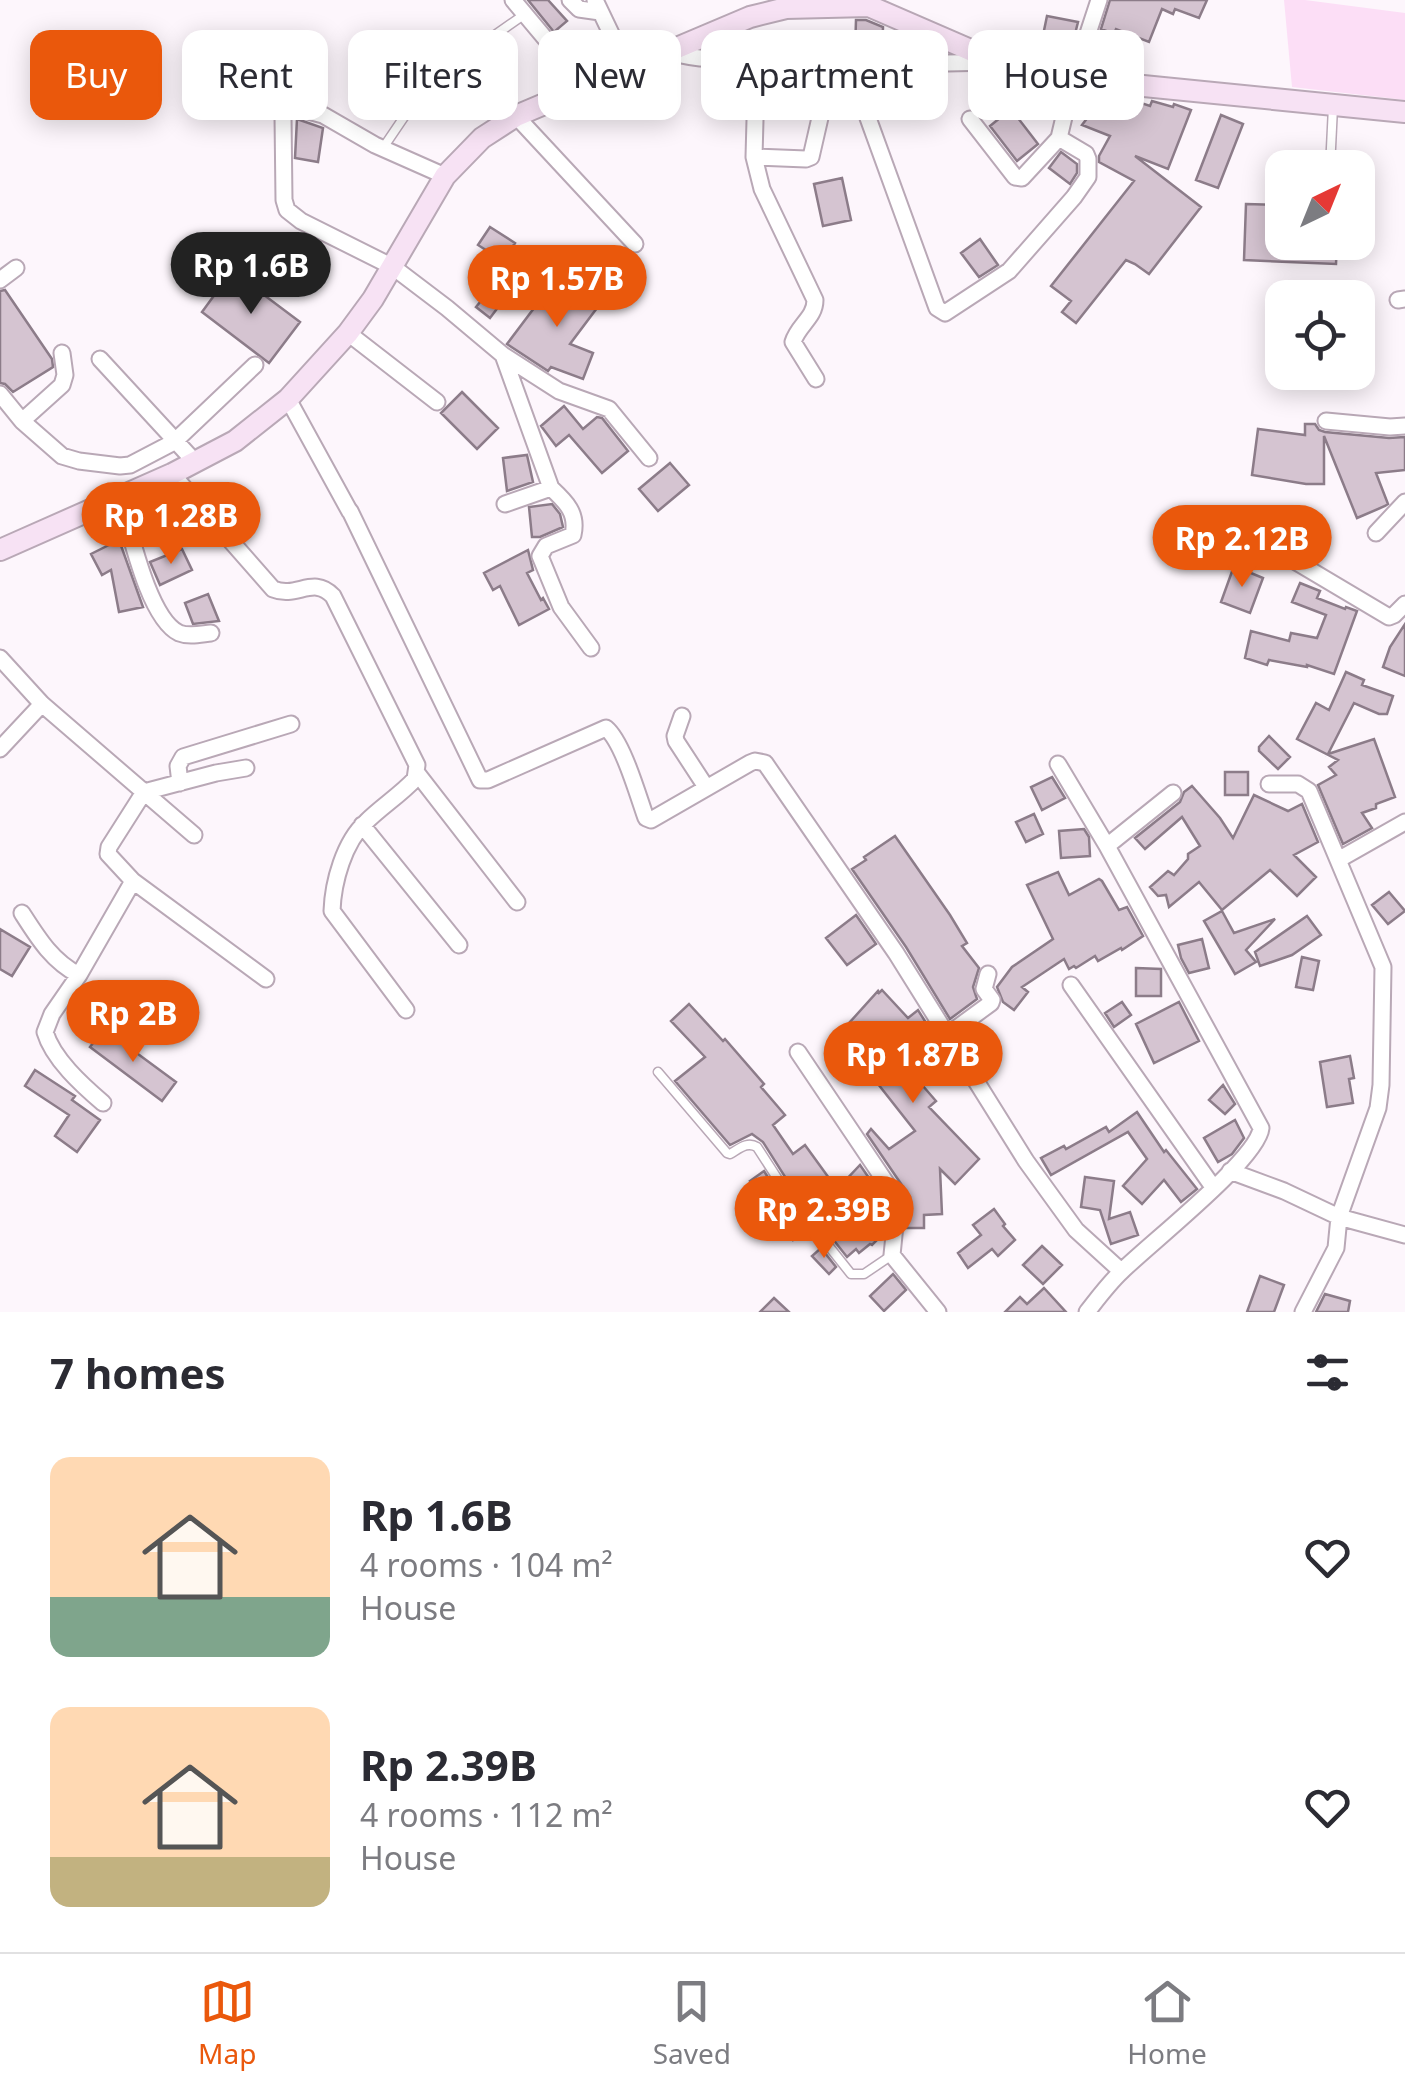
<!DOCTYPE html>
<html lang="en">
<head>
<meta charset="utf-8">
<style>
	body { margin:0; font-family:"Noto Sans",sans-serif; background:#f2f2f3; color:#2b2b33; height:100vh; display:flex; flex-direction:column; font-size:38px; white-space:nowrap }
	* { box-sizing:border-box; margin:0 }
	p { font-size:32px; color:#7c7c81 }
	.icon { flex:none; width:55px; height:55px; fill:none; stroke:currentColor; stroke-width:2; stroke-linecap:round; stroke-linejoin:round }
	.map { position:relative; height:1312px; overflow:hidden }
	.details { display:flex; flex-direction:column; background:#fff; flex:1 }
	.details>* { flex:none }
	.hud { position:absolute; left:30px; top:30px; width:1345px; height:90px; display:flex; gap:20px }
	.needle { width:65px; rotate:43deg }
	.fabs { position:absolute; left:1265px; top:150px; display:grid; gap:20px }
	.fabs a { display:grid; place-items:center; width:110px; height:110px; border-radius:20px; background:#fff; box-shadow:0 5px 25px #0003; font-size:50px }
	.price { position:absolute; translate:-50% -85px; padding:0 22px; border-radius:35px; background:#ea580c; color:#fff; font-size:32px; line-height:65px; filter:drop-shadow(0 2px 5px #0008) }
	.price::after { content:''; position:absolute; left:50%; top:60px; width:30px; height:22px; margin-left:-15px; background:inherit; clip-path:polygon(0 0,100% 0,50% 100%) }
	.price.active { background:#222; color:#fff }
	ul { padding:0; list-style:none }
	li { display:flex; align-items:center; gap:30px; height:250px; padding:0 50px }
	li span { display:grid; place-items:center; flex:none; width:280px; height:200px; border-radius:20px; color:#555 }
	li>.icon { margin-inline-start:auto }
	span .icon { width:120px; height:120px; fill:#fffc; stroke-width:1 }
	li b { font-size:42px }
	h2 { display:flex; justify-content:space-between; align-items:center; height:120px; padding:0 50px; font-size:42px }
	.tag { padding:0 35px; border-radius:20px; background:#fff; box-shadow:0 5px 25px #0003; font-size:35px; line-height:90px }
	.tag.active { background:#ea580c; color:#fff }
	.tabs { display:flex; justify-content:space-around; align-items:center; height:140px; border-top:2px solid #e1e1e2; background:#fff; font-size:28px; color:#7c7c81 }
	.tabs a { display:grid; justify-items:center; gap:5px }
	.tabs .active { color:#ea580c }
	.map>svg:first-child { display:block }
	.green { fill:#fcdef6 }
	.building { fill:#d5c4d1; stroke:#8c7c89; stroke-width:2.5 }
	.lines { fill:none; stroke-linecap:round; stroke-linejoin:round }
	.lane-casing { stroke:#b9a8b6; stroke-width:11 }
	.street-casing { stroke:#b9a8b6; stroke-width:19 }
	.secondary-casing { stroke:#b9a8b6; stroke-width:24 }
	.lane { stroke:#fff; stroke-width:8 }
	.street { stroke:#fff; stroke-width:15 }
	.secondary { stroke:#f7e2f4; stroke-width:20 }
</style>
</head>
<body>
<div class="map">
<svg width="1405" height="1312" viewBox="0 0 1405 1312">
	<rect width="100%" height="100%" fill="#fdf6fc"/>
	<!-- green -->
	<path class="green" d="M 1284,0 L 1305,0 L 1405,13 L 1405,100 L 1292,87 Z"/>
	<!-- building -->
	<path class="building" d="M 528,0 L 548,0 L 567,21 L 554,32 Z
		M 1110,0 L 1207,0 L 1199,18 L 1175,9 L 1173,14 L 1162,9 L 1149,42 L 1116,29 L 1114,34 L 1101,29 Z
		M 1047,16 L 1078,22 L 1071,50 L 1041,45 Z
		M 856,20 L 866,20 L 883,27 L 882,52 L 855,52 Z
		M 1081,94 L 1100,95 L 1076,114 Z
		M 1104,96 L 1124,104 L 1126,98 L 1150,106 L 1152,101 L 1173,107 L 1174,104 L 1191,110 L 1168,169 L 1135,156 L 1201,207 L 1149,274 L 1135,264 L 1126,260 L 1076,323 L 1062,312 L 1071,301 L 1051,286 L 1134,181 L 1099,162 L 1099,156 L 1110,136 L 1082,125 Z
		M 1011,109 L 1038,144 L 1017,161 L 990,126 Z
		M 1221,115 L 1243,124 L 1218,188 L 1196,180 Z
		M 297,119 L 323,128 L 318,162 L 295,158 Z
		M 1061,152 L 1077,164 L 1077,173 L 1070,184 L 1049,168 Z
		M 842,178 L 851,220 L 823,226 L 814,184 Z
		M 1246,204 L 1282,205 L 1282,242 L 1337,242 L 1336,264 L 1244,260 Z
		M 490,227 L 515,243 L 503,261 L 478,245 Z
		M 980,239 L 998,265 L 979,277 L 961,253 Z
		M 232,271 L 300,322 L 269,363 L 202,312 Z
		M 559,275 L 600,304 L 570,344 L 593,353 L 583,379 L 551,367 L 548,371 L 507,344 Z
		M 498,280 L 511,290 L 490,318 L 476,307 Z
		M 5,290 L 52,359 L 53,367 L 13,392 L 5,384 L 0,383 L 0,291 Z
		M 462,392 L 498,428 L 477,449 L 441,413 Z
		M 564,406 L 583,429 L 597,417 L 602,418 L 628,451 L 602,473 L 569,435 L 556,446 L 541,426 Z
		M 1305,424 L 1315,424 L 1319,430 L 1325,432 L 1389,438 L 1405,437 L 1405,470 L 1376,473 L 1388,504 L 1385,506 L 1357,518 L 1324,436 L 1324,484 L 1306,484 L 1252,475 L 1258,429 L 1305,435 Z
		M 527,455 L 533,482 L 507,491 L 503,458 Z
		M 670,463 L 689,485 L 658,511 L 639,489 Z
		M 552,504 L 560,514 L 563,527 L 540,537 L 532,537 L 529,507 Z
		M 119,540 L 143,607 L 119,612 L 111,570 L 102,575 L 91,554 Z
		M 182,549 L 192,570 L 160,585 L 150,562 Z
		M 528,550 L 533,570 L 527,573 L 541,600 L 543,598 L 549,609 L 519,625 L 500,586 L 493,590 L 484,573 Z
		M 1234,566 L 1263,578 L 1250,613 L 1221,602 Z
		M 1300,583 L 1320,591 L 1317,598 L 1345,609 L 1346,607 L 1357,611 L 1334,674 L 1307,665 L 1307,667 L 1269,660 L 1267,665 L 1245,658 L 1251,631 L 1289,641 L 1291,633 L 1317,638 L 1326,615 L 1292,602 Z
		M 208,594 L 219,621 L 193,624 L 185,603 Z
		M 1405,624 L 1405,676 L 1383,667 L 1390,647 Z
		M 1346,672 L 1364,680 L 1362,685 L 1393,696 L 1387,714 L 1379,714 L 1354,703 L 1328,754 L 1374,739 L 1395,797 L 1376,804 L 1376,808 L 1362,813 L 1372,828 L 1343,844 L 1318,785 L 1336,775 L 1329,767 L 1338,760 L 1297,739 L 1316,703 L 1329,710 Z
		M 1269,736 L 1290,757 L 1278,769 L 1259,751 L 1259,747 Z
		M 1225,772 L 1248,772 L 1248,795 L 1225,795 Z
		M 1052,777 L 1065,798 L 1042,810 L 1031,787 Z
		M 1192,786 L 1220,818 L 1233,838 L 1254,795 L 1288,811 L 1302,804 L 1318,842 L 1294,855 L 1316,877 L 1297,896 L 1270,870 L 1222,910 L 1199,882 L 1169,907 L 1166,895 L 1158,896 L 1150,887 L 1168,871 L 1174,875 L 1188,859 L 1188,854 L 1200,846 L 1182,817 L 1145,849 L 1135,838 L 1180,802 L 1184,792 Z
		M 1034,814 L 1043,834 L 1026,842 L 1016,822 Z
		M 1084,829 L 1089,837 L 1090,856 L 1061,858 L 1059,831 Z
		M 895,836 L 950,915 L 967,943 L 962,946 L 979,968 L 973,987 L 977,999 L 950,1019 L 906,947 L 852,869 L 866,860 L 864,857 Z
		M 1058,872 L 1069,895 L 1099,879 L 1102,881 L 1119,910 L 1127,907 L 1143,936 L 1122,950 L 1121,948 L 1098,961 L 1095,956 L 1076,968 L 1074,966 L 1069,969 L 1064,959 L 1022,987 L 1028,992 L 1014,1010 L 1003,1002 L 997,987 L 1012,967 L 1053,939 L 1027,885 Z
		M 1389,892 L 1405,911 L 1388,924 L 1372,905 Z
		M 1222,911 L 1234,933 L 1275,919 L 1246,950 L 1256,962 L 1235,974 L 1204,921 Z
		M 856,915 L 876,944 L 847,965 L 826,938 Z
		M 1307,916 L 1321,935 L 1292,955 L 1260,966 L 1255,952 Z
		M 0,929 L 30,947 L 12,976 L 0,969 Z
		M 1202,939 L 1209,968 L 1189,973 L 1181,958 L 1178,945 Z
		M 1302,957 L 1319,961 L 1313,990 L 1296,987 Z
		M 1136,968 L 1161,969 L 1161,996 L 1136,996 Z
		M 882,990 L 908,1018 L 918,1010 L 946,1055 L 916,1078 L 936,1101 L 929,1107 L 979,1159 L 955,1184 L 940,1169 L 942,1214 L 924,1215 L 924,1228 L 906,1228 L 907,1216 L 910,1216 L 910,1197 L 867,1134 L 871,1129 L 889,1149 L 915,1131 L 878,1084 L 890,1075 L 870,1051 L 875,1047 L 850,1022 L 878,991 L 879,993 Z
		M 1122,1002 L 1131,1015 L 1114,1027 L 1105,1013 Z
		M 1179,1002 L 1199,1041 L 1154,1063 L 1136,1024 Z
		M 689,1004 L 723,1041 L 725,1039 L 764,1084 L 761,1087 L 785,1115 L 773,1125 L 793,1154 L 805,1145 L 834,1185 L 817,1197 L 831,1216 L 820,1223 L 794,1191 L 763,1142 L 752,1134 L 730,1145 L 675,1081 L 705,1057 L 671,1021 Z
		M 104,1029 L 176,1082 L 162,1101 L 90,1047 Z
		M 1350,1056 L 1354,1078 L 1349,1079 L 1353,1103 L 1327,1107 L 1320,1062 Z
		M 35,1070 L 75,1096 L 72,1100 L 100,1120 L 77,1152 L 55,1136 L 69,1115 L 25,1086 Z
		M 1223,1085 L 1235,1104 L 1225,1114 L 1209,1100 Z
		M 1137,1112 L 1164,1152 L 1166,1150 L 1197,1189 L 1181,1202 L 1164,1180 L 1142,1204 L 1123,1186 L 1147,1159 L 1128,1132 L 1051,1175 L 1041,1158 L 1064,1146 L 1066,1149 L 1106,1127 L 1109,1132 Z
		M 1235,1120 L 1244,1138 L 1232,1154 L 1218,1162 L 1204,1138 Z
		M 860,1165 L 878,1191 L 874,1194 L 870,1190 L 858,1198 L 843,1183 Z
		M 764,1171 L 782,1200 L 807,1231 L 793,1240 L 750,1181 Z
		M 1085,1177 L 1114,1181 L 1109,1219 L 1130,1212 L 1138,1235 L 1111,1244 L 1100,1210 L 1081,1207 Z
		M 994,1209 L 1005,1224 L 1003,1226 L 1015,1240 L 998,1256 L 992,1249 L 968,1268 L 958,1253 L 981,1235 L 973,1225 Z
		M 865,1213 L 883,1234 L 872,1245 L 870,1244 L 859,1253 L 856,1249 L 847,1257 L 832,1238 Z
		M 1042,1246 L 1062,1265 L 1043,1284 L 1023,1265 Z
		M 821,1248 L 836,1267 L 829,1274 L 812,1256 Z
		M 893,1274 L 906,1290 L 884,1311 L 870,1296 Z
		M 1260,1276 L 1284,1285 L 1274,1312 L 1247,1312 Z
		M 1044,1288 L 1066,1312 L 1005,1312 L 1020,1297 L 1027,1304 Z
		M 1325,1294 L 1350,1301 L 1348,1312 L 1316,1312 Z
		M 774,1298 L 789,1312 L 760,1312 Z"/>
	<g class="lines">
		<defs>
			<path id="lane" d="M 445,70 L 525,14
				M 383,148 L 404,117 L 424,99
				M 1330,168 L 1333,107
				M 1344,242 L 1345,245
				M 658,1072 L 727,1153 L 730,1154 C 739,1149 747,1141 757,1147 L 788,1195 L 851,1274 L 864,1274 L 892,1255"/>
			<path id="street" d="M 513,0 L 585,86
				M 570,0 L 579,9 L 600,12
				M 595,0 L 628,69
				M 757,46 L 783,46 L 833,61 L 855,65 L 994,62
				M 669,52 C 711,63 717,59 757,46 L 754,157 L 762,189 L 815,300 C 815,318 798,325 793,342 L 816,379
				M 855,65 L 868,118 L 937,308 L 945,313 L 1009,271 L 1074,197 L 1088,177 L 1088,159 L 1086,154 L 1059,138
				M 516,116 L 635,244
				M 970,119 L 1015,177 L 1022,178 L 1059,138 L 1073,79 L 1099,0
				M 754,157 L 806,159 L 811,157 L 833,61
				M 445,176 L 375,145 L 323,115 L 294,107 L 286,111 L 283,116 L 284,200 L 287,210 L 301,221 L 393,267 L 447,308 L 503,355 L 559,391 L 609,409 L 649,458
				M 0,280 L 16,268
				M 1398,300 L 1405,299
				M 348,333 L 437,402
				M 503,355 L 551,488 L 505,504
				M 100,359 L 195,462
				M 0,394 L 22,421 L 62,456 L 79,461 L 120,466 L 130,465 L 174,442 L 255,365
				M 288,399 L 350,512
				M 22,421 L 62,385 L 65,375 L 62,353
				M 1326,421 L 1390,427 L 1405,426
				M 172,474 L 273,589 C 297,599 313,575 333,596 L 417,765 L 415,779 C 400,795 381,807 366,822 C 344,842 333,882 332,911 L 406,1010
				M 551,488 C 566,502 578,513 573,535 L 546,546 L 540,556 L 561,607 L 591,648
				M 120,497 C 130,530 148,618 179,633 C 189,637 201,634 211,633
				M 350,511 L 480,780 L 488,780 L 606,728 C 623,742 638,796 646,818 L 651,820 L 750,763 L 755,761 L 765,763 L 896,953 L 1026,1161 L 1076,1230 L 1121,1271
				M 1376,533 L 1405,502
				M 1283,554 L 1389,617 L 1394,615 L 1405,604
				M 0,658 L 42,704 L 144,792 L 216,773 L 246,768
				M 682,716 L 675,736 L 676,741 L 706,787
				M 0,749 L 42,704
				M 1058,764 L 1107,846 L 1261,1128 C 1258,1159 1149,1244 1122,1271 C 1109,1283 1098,1298 1087,1312
				M 417,773 L 517,902
				M 180,783 L 178,766 L 183,757 L 291,724
				M 1269,784 L 1298,784 L 1309,791 L 1383,967 L 1381,1085 L 1378,1108 L 1339,1217 L 1336,1248 L 1303,1312
				M 362,825 L 459,945
				M 194,835 L 144,792 L 109,847 L 108,854 L 133,881 L 266,979
				M 1107,846 L 1173,793
				M 1338,860 L 1405,822
				M 22,913 C 38,938 52,961 79,975 L 133,881
				M 79,975 L 52,1014 L 45,1032 C 53,1059 82,1085 103,1103
				M 1071,985 L 1213,1187
				M 946,1036 L 991,1003 L 992,1000 L 984,989 L 988,974
				M 798,1052 L 891,1190 L 897,1205 L 892,1255 L 938,1312
				M 1230,1171 L 1284,1191 L 1339,1217 L 1405,1235"/>
			<path id="secondary" d="M 0,550 L 172,474 L 235,441 L 288,399 L 348,333 L 373,299 L 445,176 L 482,138 L 516,116 L 750,17 L 786,8 L 869,6 L 998,62 L 1073,79 L 1405,112"/>
		</defs>
		<!-- lane casing -->
		<use href="#lane" class="lane-casing"/>
		<!-- street casing -->
		<use href="#street" class="street-casing"/>
		<!-- secondary casing -->
		<use href="#secondary" class="secondary-casing"/>
		<!-- lane -->
		<use href="#lane" class="lane"/>
		<!-- street -->
		<use href="#street" class="street"/>
		<!-- secondary -->
		<use href="#secondary" class="secondary"/>
	</g>
</svg>
<div class="fabs">
<a><svg class="needle" viewBox="-14 -14 28 28"><path d="M0-13l5 13h-10z" fill="#e53935"/><path d="M0 13l5-13h-10z" fill="#7c7c81"/></svg></a>
<a><svg class="icon" aria-label="locate" viewBox="0 0 24 24"><circle cx="12" cy="12" r="6"/><path d="M12 2v4M12 18v4M2 12h4M18 12h4"/></svg></a>
</div>
<b class="price active" style="left:251px;top:317px">Rp 1.6B</b>
<b class="price" style="left:557px;top:330px">Rp 1.57B</b>
<b class="price" style="left:171px;top:567px">Rp 1.28B</b>
<b class="price" style="left:1242px;top:590px">Rp 2.12B</b>
<b class="price" style="left:133px;top:1065px">Rp 2B</b>
<b class="price" style="left:913px;top:1106px">Rp 1.87B</b>
<b class="price" style="left:824px;top:1261px">Rp 2.39B</b>
<div class="hud">
<a class="tag active">Buy</a>
<a class="tag">Rent</a>
<a class="tag">Filters</a>
<a class="tag">New</a>
<a class="tag">Apartment</a>
<a class="tag">House</a>
</div>
</div>
<section class="details">
<h2>7 homes<svg class="icon" aria-label="filters" viewBox="0 0 24 24"><path d="M4 7h16M4 17h16"/><circle cx="9" cy="7" r="2"/><circle cx="15" cy="17" r="2"/></svg></h2>
<ul>
<li><span style="background:linear-gradient(#ffd9b3 70%,#7fa58c 0)"><svg class="icon" aria-label="home" viewBox="0 0 24 24"><path d="M3 11l9-7 9 7M6 9v11h12V9"/></svg></span><div><b>Rp 1.6B</b><p>4 rooms · 104 m²</p><p>House</p></div><svg class="icon" aria-label="heart" viewBox="0 0 24 24"><path d="M12 20l-8-8c-3-5 5-10 8-4 3-6 11-1 8 4z"/></svg></li>
<li><span style="background:linear-gradient(#ffd9b3 75%,#c2b280 0)"><svg class="icon" aria-label="home" viewBox="0 0 24 24"><path d="M3 11l9-7 9 7M6 9v11h12V9"/></svg></span><div><b>Rp 2.39B</b><p>4 rooms · 112 m²</p><p>House</p></div><svg class="icon" aria-label="heart" viewBox="0 0 24 24"><path d="M12 20l-8-8c-3-5 5-10 8-4 3-6 11-1 8 4z"/></svg></li>
</ul>
</section>
<nav class="tabs">
<a class="active"><svg class="icon" aria-label="map" viewBox="0 0 24 24"><path d="M3 6l6-2 6 2 6-2v14l-6 2-6-2-6 2zM9 4v14M15 6v14"/></svg>Map</a>
<a><svg class="icon" aria-label="saved" viewBox="0 0 24 24"><path d="M7 4h10v16l-5-4-5 4z"/></svg>Saved</a>
<a><svg class="icon" aria-label="home" viewBox="0 0 24 24"><path d="M3 11l9-7 9 7M6 9v11h12V9"/></svg>Home</a>
</nav>
</body>
</html>
